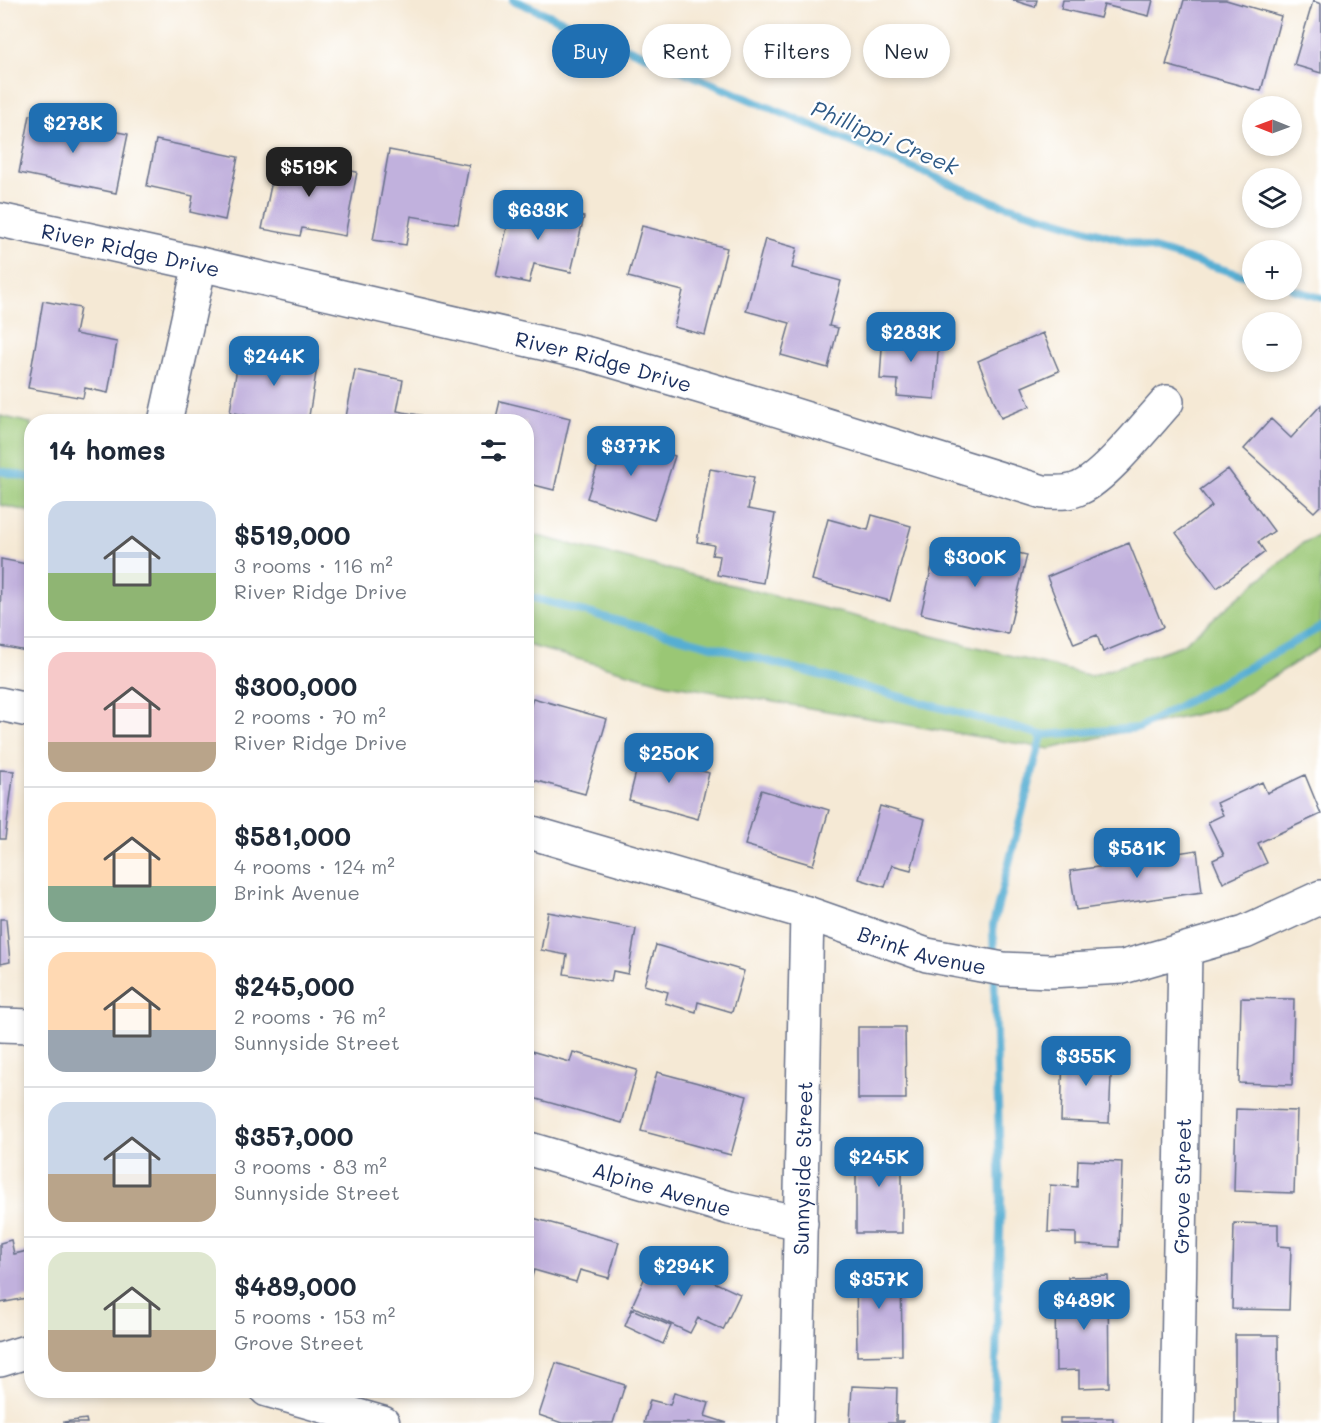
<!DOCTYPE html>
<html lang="en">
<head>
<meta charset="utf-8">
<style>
	body { margin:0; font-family:Mali,sans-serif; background:#f2f2f3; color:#1f2937; height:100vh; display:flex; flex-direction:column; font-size:22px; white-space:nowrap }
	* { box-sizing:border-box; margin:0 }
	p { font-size:20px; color:#747a83 }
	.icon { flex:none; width:33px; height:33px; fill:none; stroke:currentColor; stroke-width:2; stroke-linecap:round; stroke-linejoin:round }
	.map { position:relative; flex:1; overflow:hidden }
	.side { position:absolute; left:24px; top:414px; width:510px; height:984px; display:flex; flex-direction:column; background:#fff; border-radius:24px; box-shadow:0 3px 9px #0003 }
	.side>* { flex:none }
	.guide { position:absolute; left:552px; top:24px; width:570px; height:54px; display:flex; gap:12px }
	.needle { width:39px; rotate:271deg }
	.buttons { position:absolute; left:1242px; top:96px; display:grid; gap:12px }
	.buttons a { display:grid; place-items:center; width:60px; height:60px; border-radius:50%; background:#fff; box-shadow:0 3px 9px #0003; font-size:30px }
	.price { position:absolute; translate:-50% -51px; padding:0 14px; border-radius:12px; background:#1f6fb2; color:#fff; font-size:20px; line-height:39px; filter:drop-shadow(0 2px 3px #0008) }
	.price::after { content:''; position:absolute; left:50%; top:36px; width:18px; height:14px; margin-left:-9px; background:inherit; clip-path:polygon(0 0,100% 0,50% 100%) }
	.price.active { background:#222; color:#fff }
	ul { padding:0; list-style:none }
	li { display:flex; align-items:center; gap:18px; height:150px; padding:0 24px }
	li+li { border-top:2px solid #e0e1e3 }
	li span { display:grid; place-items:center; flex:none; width:168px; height:120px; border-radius:18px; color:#555 }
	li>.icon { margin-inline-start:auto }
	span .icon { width:72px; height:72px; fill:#fffc; stroke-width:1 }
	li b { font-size:26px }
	h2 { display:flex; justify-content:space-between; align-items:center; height:72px; padding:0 24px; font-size:26px }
	.chip { padding:0 21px; border-radius:27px; background:#fff; box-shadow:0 3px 9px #0003; font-size:21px; line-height:54px }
	.chip.active { background:#1f6fb2; color:#fff }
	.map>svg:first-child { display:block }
	.green { fill:#9ac775; stroke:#5a7b6a; stroke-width:1.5 }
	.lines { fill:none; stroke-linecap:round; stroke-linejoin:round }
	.stream { stroke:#56aed3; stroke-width:8 }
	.building { fill:#c1b1dd }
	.minor-casing { stroke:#677088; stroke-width:36 }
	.minor { stroke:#fff; stroke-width:33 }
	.labels { text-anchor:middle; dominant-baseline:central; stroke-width:5; stroke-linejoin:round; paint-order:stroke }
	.street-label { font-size:21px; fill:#1b2f5e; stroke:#fff }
	.water-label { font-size:22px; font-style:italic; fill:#305b87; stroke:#fff }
</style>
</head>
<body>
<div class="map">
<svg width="1321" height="1423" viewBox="0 0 1321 1423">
	<rect width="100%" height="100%" fill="#fff"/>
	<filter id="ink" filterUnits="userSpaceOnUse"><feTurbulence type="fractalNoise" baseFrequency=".0167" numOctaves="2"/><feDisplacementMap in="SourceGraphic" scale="12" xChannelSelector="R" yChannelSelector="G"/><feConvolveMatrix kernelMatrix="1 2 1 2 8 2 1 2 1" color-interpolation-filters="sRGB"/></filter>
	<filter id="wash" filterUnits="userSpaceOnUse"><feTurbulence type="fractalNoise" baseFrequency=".008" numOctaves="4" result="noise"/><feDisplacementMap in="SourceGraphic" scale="24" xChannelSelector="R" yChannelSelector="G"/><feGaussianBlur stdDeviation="1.35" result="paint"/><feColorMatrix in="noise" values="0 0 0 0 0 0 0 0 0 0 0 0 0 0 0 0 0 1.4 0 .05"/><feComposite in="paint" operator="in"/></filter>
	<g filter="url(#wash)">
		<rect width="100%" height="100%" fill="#f5e9d5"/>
		<!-- green -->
		<path class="green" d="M 0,416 L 31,423 L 31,512 L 0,505 Z
			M 526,533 L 1091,676 L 1182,645 L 1303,543 L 1321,534 L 1321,647 L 1222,708 L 1050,749 L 668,684 L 527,645 Z"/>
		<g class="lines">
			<!-- stream -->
			<path class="stream" d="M 513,0 L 994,202 L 1252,278
				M 1292,289 L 1321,298
				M 0,471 L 32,478
				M 526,596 L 1042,735 L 1139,728 L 1321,627
				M 994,961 L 993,925 L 1042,735
				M 994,1423 L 1001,1200 L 994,974"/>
		</g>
		<g id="blocks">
			<!-- building -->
			<path class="building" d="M 1012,0 L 1037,0 L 1035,7 Z
				M 1063,0 L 1153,0 L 1149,16 L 1104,5 L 1100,18 L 1061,9 Z
				M 1184,0 L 1226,0 L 1281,16 L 1261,91 L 1166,65 Z
				M 1313,1 L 1321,4 L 1321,73 L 1294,65 Z
				M 30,115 L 128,134 L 116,193 L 19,173 Z
				M 156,140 L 238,157 L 225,220 L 190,212 L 193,196 L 147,186 Z
				M 389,150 L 469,165 L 458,224 L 411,216 L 406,245 L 373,240 Z
				M 277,156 L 357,172 L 345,236 L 302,228 L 300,236 L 262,229 Z
				M 513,201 L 584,217 L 571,272 L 534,264 L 529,283 L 496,276 Z
				M 642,226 L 727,248 L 705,335 L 674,327 L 683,291 L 628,277 Z
				M 765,239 L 797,248 L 792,268 L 841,281 L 829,326 L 838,328 L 828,368 L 781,355 L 790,323 L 746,311 Z
				M 43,301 L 80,308 L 75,334 L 117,342 L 108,393 L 85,388 L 83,398 L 28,388 Z
				M 883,332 L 939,336 L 935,399 L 897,396 L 898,380 L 880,379 Z
				M 1043,333 L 1059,371 L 1022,387 L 1030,406 L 1001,418 L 978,361 Z
				M 240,348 L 318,361 L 308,422 L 277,422 L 230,412 Z
				M 355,370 L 403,380 L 397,411 L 425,416 L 424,422 L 345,422 Z
				M 500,401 L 570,418 L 554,490 L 526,483 L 526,422 L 495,422 Z
				M 1321,405 L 1321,505 L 1314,512 L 1244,449 L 1271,419 L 1291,438 Z
				M 608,434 L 675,456 L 654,520 L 587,498 Z
				M 710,469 L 754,477 L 748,509 L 775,514 L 763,583 L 717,575 L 720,556 L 712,555 L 714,545 L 697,542 Z
				M 1228,469 L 1274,531 L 1258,542 L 1265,552 L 1217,588 L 1176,533 L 1212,506 L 1200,490 Z
				M 872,515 L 911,526 L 890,601 L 812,580 L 828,519 L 868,530 Z
				M 1129,543 L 1163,627 L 1103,652 L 1097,635 L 1074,644 L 1047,577 Z
				M 986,546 L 1027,555 L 1008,634 L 921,614 L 936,548 L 982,559 Z
				M 1,559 L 32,565 L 32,652 L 0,646 Z
				M 533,698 L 607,719 L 585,794 L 526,778 L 526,721 Z
				M 642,748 L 690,760 L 688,767 L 709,773 L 698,819 L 629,800 Z
				M 0,770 L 14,771 L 5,839 L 0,839 Z
				M 1305,775 L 1321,814 L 1258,843 L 1267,863 L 1223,883 L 1213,860 L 1224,855 L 1208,822 L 1223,815 L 1217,803 L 1262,782 L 1267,793 Z
				M 761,790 L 829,810 L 813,865 L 745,845 Z
				M 880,806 L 925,819 L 911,870 L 892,865 L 885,887 L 859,879 Z
				M 1148,846 L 1150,857 L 1197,850 L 1202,892 L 1076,910 L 1070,871 L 1126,863 L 1125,849 Z
				M 548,912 L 636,929 L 628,974 L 613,971 L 611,982 L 564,974 L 567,955 L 541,950 Z
				M 0,919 L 6,919 L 10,962 L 0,964 Z
				M 656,945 L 744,971 L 732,1012 L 698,1002 L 696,1012 L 665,1003 L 668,992 L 644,985 Z
				M 1241,998 L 1294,999 L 1292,1085 L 1239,1083 Z
				M 858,1027 L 905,1027 L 906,1099 L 858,1099 Z
				M 531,1051 L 570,1062 L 573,1052 L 637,1070 L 622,1123 L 526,1096 L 526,1068 Z
				M 1063,1051 L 1112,1053 L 1109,1123 L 1061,1121 Z
				M 657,1072 L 747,1096 L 731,1155 L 641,1131 Z
				M 1236,1109 L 1297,1111 L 1294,1193 L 1234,1191 Z
				M 856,1144 L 902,1144 L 902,1233 L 856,1233 Z
				M 1078,1160 L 1122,1162 L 1119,1247 L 1076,1245 L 1076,1233 L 1048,1232 L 1050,1185 L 1077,1187 Z
				M 526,1216 L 619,1242 L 609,1278 L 580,1270 L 576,1282 L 534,1270 L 526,1296 Z
				M 1234,1223 L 1278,1224 L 1278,1246 L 1291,1247 L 1289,1310 L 1232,1309 Z
				M 11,1240 L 14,1254 L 32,1250 L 32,1297 L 0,1303 L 0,1243 Z
				M 655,1255 L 740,1294 L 723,1330 L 698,1318 L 690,1333 L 632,1306 Z
				M 901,1263 L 902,1355 L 857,1356 L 856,1264 Z
				M 1108,1276 L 1109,1387 L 1079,1388 L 1079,1370 L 1056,1371 L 1055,1303 L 1069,1303 L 1068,1277 Z
				M 632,1309 L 671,1326 L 663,1344 L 625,1326 Z
				M 1235,1335 L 1278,1335 L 1279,1423 L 1235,1423 Z
				M 556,1363 L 625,1385 L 613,1423 L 562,1423 L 539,1415 Z
				M 852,1386 L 897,1388 L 896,1421 L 903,1421 L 903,1423 L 850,1423 Z
				M 483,1390 L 508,1390 L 506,1397 Z
				M 674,1393 L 709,1403 L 705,1416 L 727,1423 L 644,1423 L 650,1400 L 670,1405 Z
				M 1060,1418 L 1113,1418 L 1113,1423 L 1060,1423 Z
				M 86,1419 L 87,1423 L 64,1423 L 64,1422 Z"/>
		</g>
	</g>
	<g filter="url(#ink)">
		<use href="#blocks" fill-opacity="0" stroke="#677088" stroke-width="1.5"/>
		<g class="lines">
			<defs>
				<g id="minor">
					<path id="s1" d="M 0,220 L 200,264 L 589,354 L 749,401 L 1043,492 C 1056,492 1068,494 1080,488 C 1105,477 1147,424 1167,402"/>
					<path d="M 165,422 L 200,264"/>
					<path d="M 0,704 L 32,711"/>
					<path id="s2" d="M 526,831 L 807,913 L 927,955 L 1003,969 L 1050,971 L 1123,967 L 1245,932 L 1321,897"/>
					<path d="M 0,1025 L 32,1026"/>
					<path id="s3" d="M 526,1148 L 730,1208 L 801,1223"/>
					<path d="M 0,1360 L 32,1350"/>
					<path d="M 267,1390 L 383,1423"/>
					<path id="s4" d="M 796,1423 L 807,913"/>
					<path id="s5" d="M 1177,1423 L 1185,950"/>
				</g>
			</defs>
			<!-- minor casing -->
			<use href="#minor" class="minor-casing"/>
			<!-- minor -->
			<use href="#minor" class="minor"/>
		</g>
	</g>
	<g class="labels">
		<!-- street labels -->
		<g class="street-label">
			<text stroke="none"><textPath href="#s1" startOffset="134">River Ridge Drive</textPath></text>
			<text stroke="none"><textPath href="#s1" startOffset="620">River Ridge Drive</textPath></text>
			<text stroke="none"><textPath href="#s2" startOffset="414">Brink Avenue</textPath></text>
			<text stroke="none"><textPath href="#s4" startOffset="255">Sunnyside Street</textPath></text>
			<text stroke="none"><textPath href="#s5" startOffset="237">Grove Street</textPath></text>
			<text stroke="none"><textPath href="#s3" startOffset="142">Alpine Avenue</textPath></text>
		</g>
		<!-- water labels -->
		<g class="water-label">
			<text transform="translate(885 137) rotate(23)">Phillippi Creek</text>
		</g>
	</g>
</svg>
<div class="buttons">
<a><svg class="needle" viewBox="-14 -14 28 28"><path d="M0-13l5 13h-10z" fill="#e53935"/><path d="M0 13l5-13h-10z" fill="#747a83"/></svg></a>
<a><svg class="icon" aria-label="layers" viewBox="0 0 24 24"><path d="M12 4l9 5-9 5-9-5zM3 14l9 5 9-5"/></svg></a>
<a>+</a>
<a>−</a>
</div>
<b class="price" style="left:73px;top:154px">$278K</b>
<b class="price active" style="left:309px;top:198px">$519K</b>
<b class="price" style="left:538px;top:241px">$633K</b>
<b class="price" style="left:911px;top:363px">$283K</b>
<b class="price" style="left:274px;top:387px">$244K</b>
<b class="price" style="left:631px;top:477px">$377K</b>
<b class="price" style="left:975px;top:588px">$300K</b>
<b class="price" style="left:669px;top:784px">$250K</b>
<b class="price" style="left:1137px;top:879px">$581K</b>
<b class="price" style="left:1086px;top:1087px">$355K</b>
<b class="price" style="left:879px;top:1188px">$245K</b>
<b class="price" style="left:684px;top:1297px">$294K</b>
<b class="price" style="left:879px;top:1310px">$357K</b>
<b class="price" style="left:1084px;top:1331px">$489K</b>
<div class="guide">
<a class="chip active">Buy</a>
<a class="chip">Rent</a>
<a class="chip">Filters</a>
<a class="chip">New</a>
</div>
<section class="side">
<h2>14 homes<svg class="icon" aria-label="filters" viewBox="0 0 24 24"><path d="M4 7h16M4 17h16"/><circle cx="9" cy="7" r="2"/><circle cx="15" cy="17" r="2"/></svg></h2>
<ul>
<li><span style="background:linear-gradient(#c9d6e8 60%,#8fb573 0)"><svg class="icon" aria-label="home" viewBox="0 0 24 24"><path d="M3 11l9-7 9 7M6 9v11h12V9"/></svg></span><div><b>$519,000</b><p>3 rooms · 116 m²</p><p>River Ridge Drive</p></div></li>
<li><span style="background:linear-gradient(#f6c9c9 75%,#b9a48a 0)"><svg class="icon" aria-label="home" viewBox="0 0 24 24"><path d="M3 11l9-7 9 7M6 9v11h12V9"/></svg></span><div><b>$300,000</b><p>2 rooms · 70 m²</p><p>River Ridge Drive</p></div></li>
<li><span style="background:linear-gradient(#ffd9b3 70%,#7fa58c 0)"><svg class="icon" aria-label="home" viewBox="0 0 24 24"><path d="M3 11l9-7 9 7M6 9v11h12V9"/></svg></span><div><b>$581,000</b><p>4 rooms · 124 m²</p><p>Brink Avenue</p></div></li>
<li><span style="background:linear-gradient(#ffd9b3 65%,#9aa5b1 0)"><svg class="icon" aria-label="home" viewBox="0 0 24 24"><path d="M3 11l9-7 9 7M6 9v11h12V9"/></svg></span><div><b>$245,000</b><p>2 rooms · 76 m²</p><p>Sunnyside Street</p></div></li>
<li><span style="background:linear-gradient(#c9d6e8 60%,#b9a48a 0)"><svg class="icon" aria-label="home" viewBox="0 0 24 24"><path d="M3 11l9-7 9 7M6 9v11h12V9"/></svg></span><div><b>$357,000</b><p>3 rooms · 83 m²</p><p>Sunnyside Street</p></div></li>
<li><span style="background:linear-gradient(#dfe7d0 65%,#b9a48a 0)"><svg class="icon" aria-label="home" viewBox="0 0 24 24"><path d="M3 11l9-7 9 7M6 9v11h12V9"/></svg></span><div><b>$489,000</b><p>5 rooms · 153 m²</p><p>Grove Street</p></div></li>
</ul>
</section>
</div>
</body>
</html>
